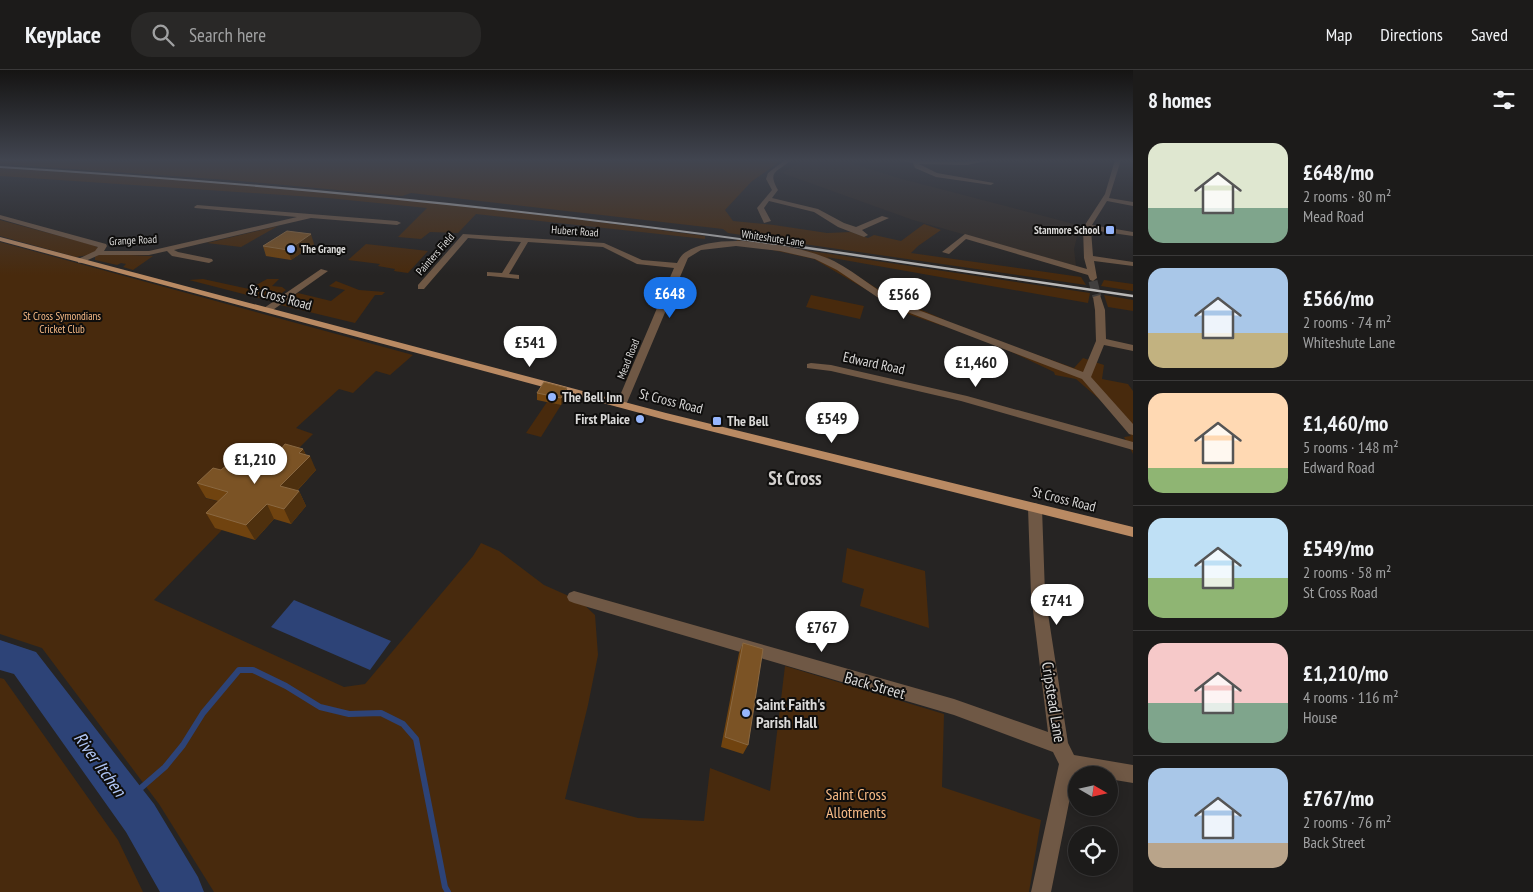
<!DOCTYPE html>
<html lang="en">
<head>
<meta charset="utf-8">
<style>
	body { margin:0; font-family:"PT Sans Narrow",sans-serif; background:#292827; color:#f1f3f6; height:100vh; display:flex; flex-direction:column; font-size:19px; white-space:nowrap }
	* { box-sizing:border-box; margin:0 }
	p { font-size:16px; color:#a0a1a2 }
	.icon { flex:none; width:28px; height:28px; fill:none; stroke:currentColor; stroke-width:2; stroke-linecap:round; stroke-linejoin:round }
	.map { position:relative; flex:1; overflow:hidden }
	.drawer { display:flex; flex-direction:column; background:#1c1b1a; width:400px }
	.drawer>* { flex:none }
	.needle { width:32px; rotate:99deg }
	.controls { position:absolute; left:1068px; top:696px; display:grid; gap:10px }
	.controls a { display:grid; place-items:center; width:50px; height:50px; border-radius:50%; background:#1c1b1a; box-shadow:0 2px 12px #0003,0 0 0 1px #3a3939; font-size:25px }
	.price { position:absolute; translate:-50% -42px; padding:0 11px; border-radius:18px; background:#fff; color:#222; font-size:16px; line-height:32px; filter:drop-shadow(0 1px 2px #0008) }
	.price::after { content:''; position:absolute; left:50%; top:30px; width:15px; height:11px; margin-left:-8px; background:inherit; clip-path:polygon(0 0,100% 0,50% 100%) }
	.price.current { background:#1a73e8; color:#fff }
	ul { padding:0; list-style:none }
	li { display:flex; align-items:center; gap:15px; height:125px; padding:0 15px }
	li+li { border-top:1px solid #3a3939 }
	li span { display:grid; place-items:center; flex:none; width:140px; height:100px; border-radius:15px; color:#555 }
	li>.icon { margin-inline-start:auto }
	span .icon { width:60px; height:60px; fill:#fffc; stroke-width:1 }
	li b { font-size:21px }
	h2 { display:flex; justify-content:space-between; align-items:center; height:60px; padding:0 15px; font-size:21px }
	header { display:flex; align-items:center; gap:30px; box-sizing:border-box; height:70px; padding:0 25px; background:#1c1b1a; border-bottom:1px solid #3a3939 }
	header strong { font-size:24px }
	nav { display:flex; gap:28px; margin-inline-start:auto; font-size:18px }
	.search { width:350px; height:45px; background:#292827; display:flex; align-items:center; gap:12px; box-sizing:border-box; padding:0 18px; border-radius:20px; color:#a0a1a2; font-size:19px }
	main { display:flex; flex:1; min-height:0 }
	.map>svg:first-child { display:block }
	.built { fill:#302923 }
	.green { fill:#482a0d }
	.water { fill:#2d4377 }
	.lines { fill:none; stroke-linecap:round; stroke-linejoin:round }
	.stream { stroke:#2d4377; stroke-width:6 }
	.river { fill:#2d4377; fill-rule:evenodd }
	.minor-tunnel { stroke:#413f3e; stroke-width:9; stroke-dasharray:9 4.5; stroke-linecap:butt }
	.minor { fill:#6f5845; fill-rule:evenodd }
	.major { fill:#b98a63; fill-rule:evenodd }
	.rail-far1 { stroke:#bab9b8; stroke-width:2 }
	.rail { stroke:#bab9b8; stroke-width:2.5 }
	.wall { fill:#70430f }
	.shaded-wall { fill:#4e300e }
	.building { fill:#7b5325; stroke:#8a6841 }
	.poi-dot { fill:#96b6fd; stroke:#0f0e0d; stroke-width:2 }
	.labels { text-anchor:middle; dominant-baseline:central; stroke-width:4; stroke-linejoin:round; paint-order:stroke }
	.far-poi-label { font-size:11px; font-weight:bold; fill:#dad9d8; stroke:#0f0e0d; text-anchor:end }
	.far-street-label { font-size:11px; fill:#dad9d8; stroke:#0f0e0d }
	.far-park-label { font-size:11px; fill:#f7ba86; stroke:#0f0e0d }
	.street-label { font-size:14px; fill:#dad9d8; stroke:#0f0e0d }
	.poi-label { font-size:14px; font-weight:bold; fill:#dad9d8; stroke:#0f0e0d; text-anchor:start }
	.near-street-label { font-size:16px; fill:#dad9d8; stroke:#0f0e0d }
	.near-poi-label { font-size:16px; font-weight:bold; fill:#dad9d8; stroke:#0f0e0d; text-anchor:start }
	.near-park-label { font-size:16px; fill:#f7ba86; stroke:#0f0e0d }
	.near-water-label { font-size:18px; font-style:italic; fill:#b0c6f7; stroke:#0f0e0d }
	.district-label { font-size:19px; font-weight:bold; fill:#d2cfcd; stroke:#0f0e0d }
</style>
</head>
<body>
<header>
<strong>Keyplace</strong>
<div class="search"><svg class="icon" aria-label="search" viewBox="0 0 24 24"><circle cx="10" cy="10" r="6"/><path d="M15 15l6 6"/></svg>Search here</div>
<nav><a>Map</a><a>Directions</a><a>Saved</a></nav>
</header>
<main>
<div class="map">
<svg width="1133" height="822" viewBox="0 0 1133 822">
	<rect width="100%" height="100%" fill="#262423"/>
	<!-- built -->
	<path class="built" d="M 805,90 L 840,90 L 902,109 L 1074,154 L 1079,159 L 1074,179 L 1076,196 L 913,150 L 782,103 Z"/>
	<!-- green -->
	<path class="green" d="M 0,90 L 85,90 L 124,92 L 131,90 L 782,90 L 751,112 L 725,140 L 733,151 L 774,155 L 827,163 L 851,162 L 868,168 L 874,165 L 901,171 L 924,154 L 941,160 L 918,176 L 911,183 L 1081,207 L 1086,215 L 728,163 L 723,159 L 411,123 L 402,126 L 229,110 L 0,94 Z
		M 0,98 C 236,111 472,134 705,166 L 705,169 L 476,144 L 458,163 L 430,162 L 421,169 L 398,167 L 427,138 L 328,128 L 0,106 Z
		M 0,150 L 93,175 L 99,178 L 99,180 L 89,185 L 76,187 L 0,166 Z
		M 278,156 L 241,177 L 207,173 Z
		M 737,170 L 1090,223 L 1088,233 L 827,187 L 889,226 L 945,250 L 943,256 L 908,244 L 814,189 L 736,172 Z
		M 0,172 L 413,285 L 390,305 L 376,301 L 353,323 L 339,319 L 296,358 L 313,364 L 289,388 L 274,385 L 221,412 L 205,428 L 236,436 L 222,460 L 154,530 L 344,617 L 365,614 L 473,486 L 481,473 L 499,481 L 544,515 L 580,531 L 595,545 L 598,585 L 588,635 L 565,729 L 638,748 L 704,751 L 710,698 L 770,721 L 785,596 L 944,644 L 942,717 L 1041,750 L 1029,822 L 214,822 L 159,734 L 42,578 L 0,564 Z
		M 366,174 L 428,181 L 408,203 L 394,201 L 395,199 L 378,196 L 380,194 L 348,190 Z
		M 100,184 L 106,184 L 153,186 L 133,200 L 123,197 L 126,194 L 121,193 L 117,195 L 95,190 L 95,187 Z
		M 203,209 L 249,219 L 267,209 L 279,209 L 272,216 L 282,217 L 286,220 L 271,231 L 189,210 Z
		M 1104,210 L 1133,214 L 1133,221 L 1101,216 Z
		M 336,211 L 359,220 L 385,222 L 382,225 L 375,225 L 355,253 L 280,235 L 298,223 L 331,231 L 345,220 L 329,216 Z
		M 811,225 L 864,236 L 860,249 L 806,237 Z
		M 1104,225 L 1133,230 L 1133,241 L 1108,237 Z
		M 1003,273 L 1074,298 L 1083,288 L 1104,295 L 1102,309 L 1128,314 L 1133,321 L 1133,384 L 1124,367 L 1131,366 L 1106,335 L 1076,309 L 1055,305 L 1054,302 L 1003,278 Z
		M 547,332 L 561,335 L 541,367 L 526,363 Z
		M 847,478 L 925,501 L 929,558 L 860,536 L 864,519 L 842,512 Z
		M 0,608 L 4,609 L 118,770 L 143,822 L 0,822 Z"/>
	<!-- water -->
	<path class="water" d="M 294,530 L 391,571 L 370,600 L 271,557 Z"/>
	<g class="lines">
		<!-- stream -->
		<path class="stream" d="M 127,730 L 165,697 L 183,675 L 203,643 L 239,600 L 253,600 L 286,616 L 320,637 L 349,644 L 381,643 L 403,654 L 416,669 L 445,817 L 448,822"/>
		<!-- river -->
		<path class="river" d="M 0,570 L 36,582 L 154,734 L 198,807 L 204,822 L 160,822 L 126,762 L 14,604 L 0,600 Z"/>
		<!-- minor-tunnel -->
		<path class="minor-tunnel" d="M 1093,211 L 1097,227"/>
		<!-- minor -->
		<path class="minor" d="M 785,90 L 791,90 C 777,103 767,100 778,120 L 772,128 L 818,139 L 844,153 L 856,157 L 882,146 L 889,148 L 862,160 L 868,165 L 864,167 L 838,157 L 814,142 L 769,131 L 764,138 L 771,151 L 764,153 L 757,138 L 772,120 L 766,109 L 768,103 Z
			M 898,90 L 956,92 L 991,90 L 967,95 L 919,94 L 937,103 L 994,113 L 991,115 L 936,107 L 915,98 L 913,93 Z
			M 1115,90 L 1121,90 L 1109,128 L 1133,132 L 1133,136 L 1107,131 L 1092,155 L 1133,162 L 1133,166 L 1091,160 L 1093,186 L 1133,192 L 1133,196 L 1094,191 L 1097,208 L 1093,211 L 1090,210 L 1088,205 L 966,169 L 949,184 L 942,182 L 965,164 L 1087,199 L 1084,188 L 1083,158 L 1105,124 Z
			M 197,135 L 397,151 L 401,153 L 397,155 L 311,148 L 174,180 L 178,182 L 212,189 L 213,191 L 209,193 L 172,186 L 167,181 L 149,185 L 99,185 L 81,193 L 78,193 L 78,189 L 95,181 L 98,177 L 0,149 L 0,145 L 106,174 L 107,176 L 104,181 L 149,181 L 297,147 L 195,138 L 194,137 Z
			M 463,164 L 604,173 L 642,190 L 677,193 C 679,189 682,184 686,182 C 719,160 800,175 834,191 C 859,204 879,224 905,235 L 1083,302 L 1096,271 L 1095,240 L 1093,227 L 1100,225 L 1105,240 L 1106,269 L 1133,275 L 1133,281 L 1104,275 L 1091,307 L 1133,354 L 1133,365 L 1129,364 L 1082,309 L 889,235 L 837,200 L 815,189 L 780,181 L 736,176 L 701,180 L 688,188 L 626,335 L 625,337 L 617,337 L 616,335 L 674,198 L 637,194 L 603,177 L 528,172 L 509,204 L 519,205 L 519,209 L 490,206 L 487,206 L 487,202 L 502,203 L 521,172 L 468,168 L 424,219 L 418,219 L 418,215 Z
			M 321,199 L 328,201 L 270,242 L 264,242 L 264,238 Z
			M 811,293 L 831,295 L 967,326 L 1133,372 L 1133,380 L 961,331 L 831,301 L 807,298 L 807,294 Z
			M 1035,433 L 1040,435 L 1042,438 L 1045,524 L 1068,673 L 1074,685 L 1133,695 L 1133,713 L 1109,709 L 1109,705 L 1075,703 L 1051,822 L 1031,822 L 1059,694 L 1053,682 L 954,645 L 574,533 L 569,531 L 567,527 L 569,523 L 574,521 L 954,629 L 1048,662 L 1031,524 L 1028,438 L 1030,435 Z"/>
		<!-- major -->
		<path class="major" d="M 0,167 L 666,343 L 1133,457 L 1133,467 L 666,350 L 0,171 Z"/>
		<!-- rail-far1 -->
		<path class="rail-far1" d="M 0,97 C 260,113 518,138 776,174"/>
		<!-- rail -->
		<path class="rail" d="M 767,172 L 1133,226"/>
	</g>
	<!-- wall -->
	<path class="wall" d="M 314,174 L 291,190 L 266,186 L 263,176 Z
		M 537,323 L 567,325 L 561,335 L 537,330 Z
		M 303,379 L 306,385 L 316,400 L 297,421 L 299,421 L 306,436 L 291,454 L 274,449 L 255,470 L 215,458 L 206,443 L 218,431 L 206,428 L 197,413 L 221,400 L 249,400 Z
		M 743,573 L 748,675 L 743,684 L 721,677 L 739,583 Z"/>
	<!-- shaded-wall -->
	<path class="shaded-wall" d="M 311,164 L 314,174 L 291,190 L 288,180 Z
		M 567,318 L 567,325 L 561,335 L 561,328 Z
		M 303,379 L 307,388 L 310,386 L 316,400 L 287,431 L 280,416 L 299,383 Z
		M 299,421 L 306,436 L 291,454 L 284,439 Z
		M 267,434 L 274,449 L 255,470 L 246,455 Z"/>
	<!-- building -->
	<path class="building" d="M 287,161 L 311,164 L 288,180 L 263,176 Z
		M 544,312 L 567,318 L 561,328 L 537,323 Z
		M 285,374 L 303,379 L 299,383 L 310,386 L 280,416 L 299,421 L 284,439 L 267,434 L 246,455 L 206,443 L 228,422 L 197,413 L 213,398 L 221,400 L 228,394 L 249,400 L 273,377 L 281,379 Z
		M 743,573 L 763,579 L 748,675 L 725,667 Z"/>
	<!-- sky -->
	<linearGradient id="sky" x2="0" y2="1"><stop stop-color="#151413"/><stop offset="0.44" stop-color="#414550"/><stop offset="1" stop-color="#414550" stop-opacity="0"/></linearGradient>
	<rect width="1133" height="205" fill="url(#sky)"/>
	<!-- markers -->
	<g class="poi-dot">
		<rect x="1105" y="155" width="10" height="10" rx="2.5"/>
		<circle cx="291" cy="179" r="5"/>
		<circle cx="552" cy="327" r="5"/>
		<circle cx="640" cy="349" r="5"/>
		<rect x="712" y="346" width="10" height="10" rx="2.5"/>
		<circle cx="746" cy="643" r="5"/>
	</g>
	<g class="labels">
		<!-- far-poi labels -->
		<g class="far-poi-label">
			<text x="1100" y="160">Stanmore School</text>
			<text x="301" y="179" text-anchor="start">The Grange</text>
		</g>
		<!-- far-street labels -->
		<g class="far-street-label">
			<text transform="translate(575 161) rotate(4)">Hubert Road</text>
			<text transform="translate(773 168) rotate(8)">Whiteshute Lane</text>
			<text transform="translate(133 170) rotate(-3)">Grange Road</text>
			<text transform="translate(435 184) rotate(-49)">Painters Field</text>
			<text transform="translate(628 289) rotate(-68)">Mead Road</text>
		</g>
		<!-- far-park labels -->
		<g class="far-park-label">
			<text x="62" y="246">St Cross Symondians<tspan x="62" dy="13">Cricket Club</tspan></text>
		</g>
		<!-- street labels -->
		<g class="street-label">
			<text transform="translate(280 227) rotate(15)">St Cross Road</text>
			<text transform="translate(874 293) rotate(12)">Edward Road</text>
			<text transform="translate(671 331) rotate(14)">St Cross Road</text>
			<text transform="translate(1064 429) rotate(14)">St Cross Road</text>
		</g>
		<!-- poi labels -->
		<g class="poi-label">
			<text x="562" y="327">The Bell Inn</text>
			<text x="630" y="349" text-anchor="end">First Plaice</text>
			<text x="727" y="351">The Bell</text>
		</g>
		<!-- near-street labels -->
		<g class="near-street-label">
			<text transform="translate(875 615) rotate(16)">Back Street</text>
			<text transform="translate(1054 632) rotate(81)">Cripstead Lane</text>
		</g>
		<!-- near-poi labels -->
		<g class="near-poi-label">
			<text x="756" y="634">Saint Faith's<tspan x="756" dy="18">Parish Hall</tspan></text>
		</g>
		<!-- near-park labels -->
		<g class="near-park-label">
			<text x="856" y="724">Saint Cross<tspan x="856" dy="18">Allotments</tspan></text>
		</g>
		<!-- near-water labels -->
		<g class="near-water-label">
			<text transform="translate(100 694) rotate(54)">River Itchen</text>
		</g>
		<!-- district labels -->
		<g class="district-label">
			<text x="795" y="408">St Cross</text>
		</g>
	</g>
</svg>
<div class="controls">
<a><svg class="needle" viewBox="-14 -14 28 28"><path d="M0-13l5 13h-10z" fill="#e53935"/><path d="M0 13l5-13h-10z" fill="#a0a1a2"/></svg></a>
<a><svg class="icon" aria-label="locate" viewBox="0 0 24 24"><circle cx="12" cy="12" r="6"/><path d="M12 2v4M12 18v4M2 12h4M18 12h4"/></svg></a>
</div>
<b class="price current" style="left:670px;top:249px">£648</b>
<b class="price" style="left:904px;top:250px">£566</b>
<b class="price" style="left:530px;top:298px">£541</b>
<b class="price" style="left:976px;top:318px">£1,460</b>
<b class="price" style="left:832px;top:374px">£549</b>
<b class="price" style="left:255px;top:415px">£1,210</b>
<b class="price" style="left:1057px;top:556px">£741</b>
<b class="price" style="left:822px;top:583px">£767</b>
</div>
<section class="drawer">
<h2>8 homes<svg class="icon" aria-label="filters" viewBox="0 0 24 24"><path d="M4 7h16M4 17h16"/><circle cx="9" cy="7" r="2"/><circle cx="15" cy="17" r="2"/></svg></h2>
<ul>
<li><span style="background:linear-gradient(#dfe7d0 65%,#7fa58c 0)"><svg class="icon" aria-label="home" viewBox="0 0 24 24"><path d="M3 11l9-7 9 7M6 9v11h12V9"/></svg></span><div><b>£648/mo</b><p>2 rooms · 80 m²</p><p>Mead Road</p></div></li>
<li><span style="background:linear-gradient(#a9c7e8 65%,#c2b280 0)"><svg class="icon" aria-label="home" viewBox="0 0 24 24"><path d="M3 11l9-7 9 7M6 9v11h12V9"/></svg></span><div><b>£566/mo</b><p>2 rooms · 74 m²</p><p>Whiteshute Lane</p></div></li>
<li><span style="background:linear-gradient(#ffd9b3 75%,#8fb573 0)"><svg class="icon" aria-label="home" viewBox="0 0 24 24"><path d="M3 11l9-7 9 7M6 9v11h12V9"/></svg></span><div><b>£1,460/mo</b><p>5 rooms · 148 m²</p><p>Edward Road</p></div></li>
<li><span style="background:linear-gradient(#bfe0f5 60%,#8fb573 0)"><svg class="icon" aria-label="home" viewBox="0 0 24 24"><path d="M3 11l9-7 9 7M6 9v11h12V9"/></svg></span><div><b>£549/mo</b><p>2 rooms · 58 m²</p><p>St Cross Road</p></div></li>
<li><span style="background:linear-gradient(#f6c9c9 60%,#7fa58c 0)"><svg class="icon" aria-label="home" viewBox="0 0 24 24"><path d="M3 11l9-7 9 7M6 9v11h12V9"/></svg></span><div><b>£1,210/mo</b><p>4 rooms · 116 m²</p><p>House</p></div></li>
<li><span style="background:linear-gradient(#a9c7e8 75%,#b9a48a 0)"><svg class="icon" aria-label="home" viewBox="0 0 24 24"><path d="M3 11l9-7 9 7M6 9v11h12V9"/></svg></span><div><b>£767/mo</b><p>2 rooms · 76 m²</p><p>Back Street</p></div></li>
</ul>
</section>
</main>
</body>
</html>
